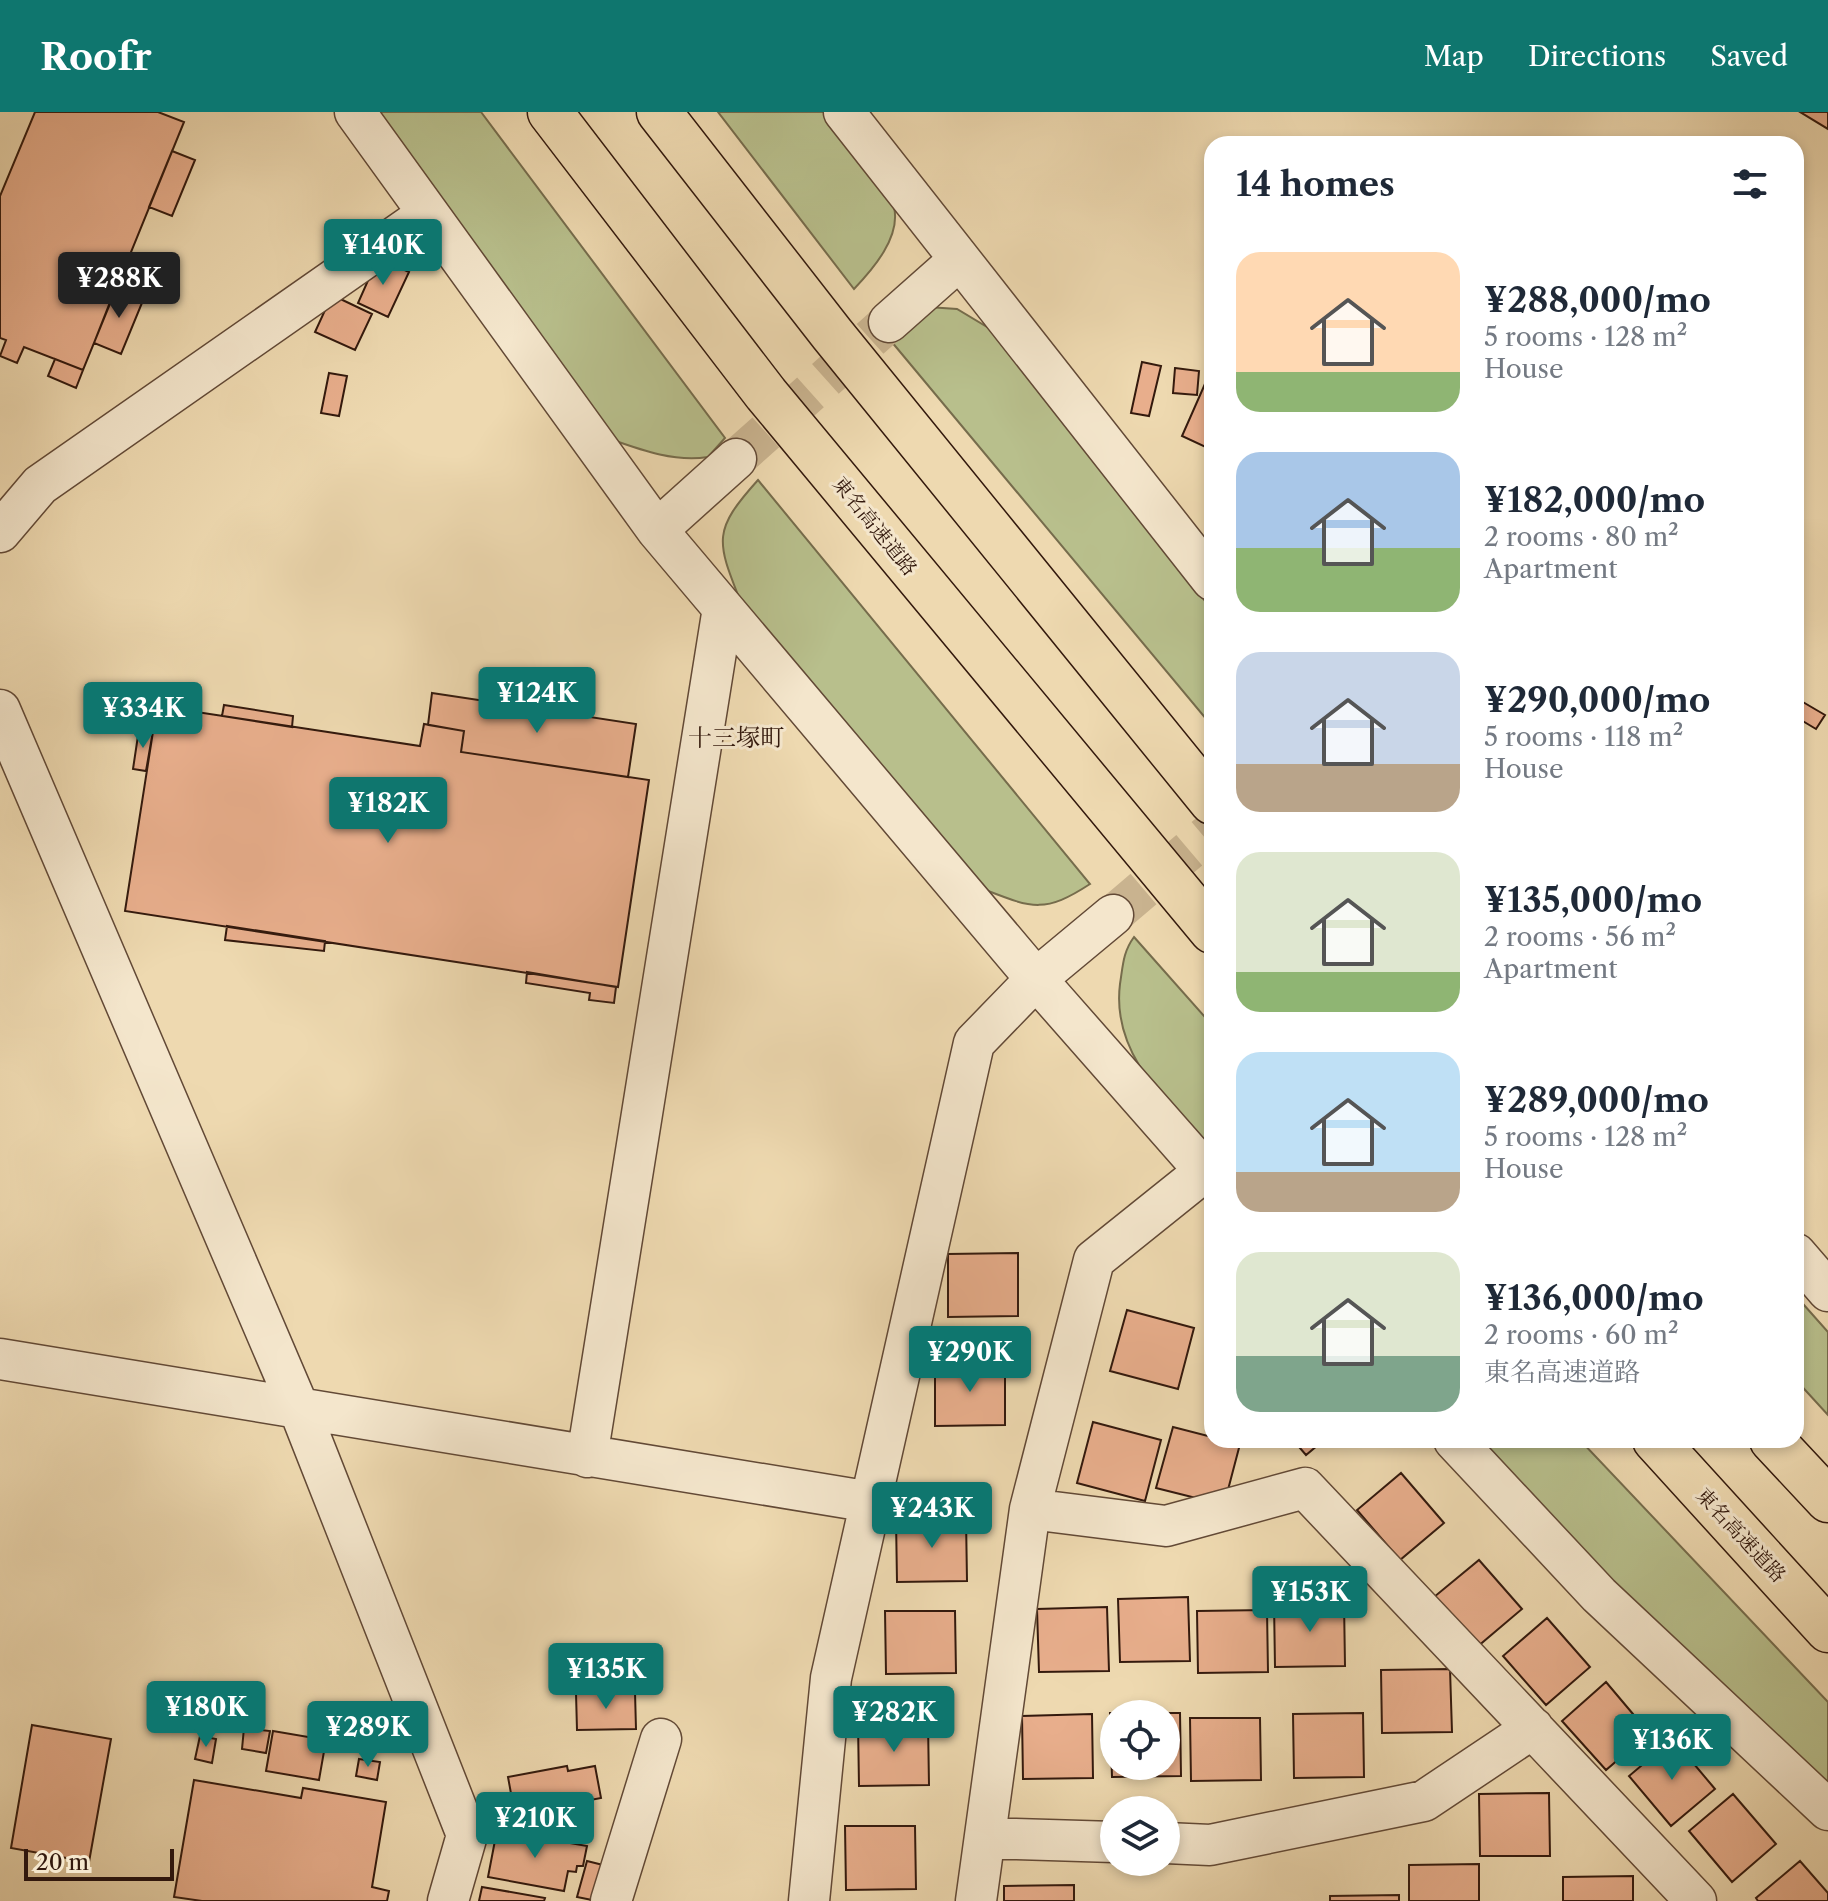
<!DOCTYPE html>
<html lang="en">
<head>
<meta charset="utf-8">
<style>
	body { margin:0; font-family:"Libre Caslon Text","Noto Serif JP",serif; background:#f6f6f7; color:#1f2937; height:100vh; display:flex; flex-direction:column; font-size:30px; white-space:nowrap }
	* { box-sizing:border-box; margin:0 }
	p { font-size:26px; color:#747a83 }
	.icon { flex:none; width:44px; height:44px; fill:none; stroke:currentColor; stroke-width:2; stroke-linecap:round; stroke-linejoin:round }
	.map { position:relative; flex:1; overflow:hidden }
	.panel { position:absolute; left:1204px; top:24px; width:600px; height:1312px; display:flex; flex-direction:column; background:#fff; border-radius:24px; box-shadow:0 4px 12px #0003 }
	.panel>* { flex:none }
	.controls { position:absolute; left:1100px; top:1588px; display:grid; gap:16px }
	.controls a { display:grid; place-items:center; width:80px; height:80px; border-radius:50%; background:#fff; box-shadow:0 4px 12px #0003; font-size:40px }
	.scale { position:absolute; left:24px; bottom:20px; width:150px; box-sizing:border-box; padding-left:8px; border:4px solid #33190d; border-top:0; font-size:22px; line-height:28px; white-space:nowrap; color:#33190d; -webkit-text-stroke:6px #f4e6cc; paint-order:stroke }
	.price { position:absolute; translate:-50% -68px; padding:0 18px; border-radius:8px; background:#0f766e; color:#fff; font-size:26px; line-height:52px; filter:drop-shadow(0 2px 4px #0008) }
	.price::after { content:''; position:absolute; left:50%; top:48px; width:24px; height:18px; margin-left:-12px; background:inherit; clip-path:polygon(0 0,100% 0,50% 100%) }
	.price.on { background:#222; color:#fff }
	ul { padding:0; list-style:none }
	li { display:flex; align-items:center; gap:24px; height:200px; padding:0 32px }
	li span { display:grid; place-items:center; flex:none; width:224px; height:160px; border-radius:24px; color:#555 }
	li>.icon { margin-inline-start:auto }
	span .icon { width:96px; height:96px; fill:#fffc; stroke-width:1 }
	li b { font-size:34px }
	h2 { display:flex; justify-content:space-between; align-items:center; height:96px; padding:0 32px; font-size:34px }
	header { display:flex; align-items:center; gap:48px; box-sizing:border-box; height:112px; padding:0 40px; background:#0f766e; color:#fff }
	header strong { font-size:38px }
	nav { display:flex; gap:44px; margin-inline-start:auto; font-size:28px }
	.map>svg:first-child { display:block }
	.green { fill:#b8bf8c; stroke:#766c4c; stroke-width:2 }
	.building { fill:#e8ae8c; stroke:#33190d; stroke-width:2; fill-rule:evenodd }
	.lines { fill:none; stroke-linecap:round; stroke-linejoin:round }
	.minor-tunnel { stroke:#c9b38f; stroke-width:40; stroke-dasharray:40 20; stroke-linecap:butt }
	.minor-casing { stroke:#624936; stroke-width:43 }
	.motorway-casing { stroke:#33190d; stroke-width:47 }
	.minor { stroke:#f4e6cc; stroke-width:40 }
	.motorway { stroke:#eed9b0; stroke-width:44 }
	.labels { text-anchor:middle; dominant-baseline:central; stroke-width:6; stroke-linejoin:round; paint-order:stroke }
	.street-label { font-size:20px; fill:#33190d; stroke:#f4e6cc }
	.quarter-label { font-size:24px; fill:#33190d; stroke:#f4e6cc }
</style>
</head>
<body>
<header>
<strong>Roofr</strong>
<nav><a>Map</a><a>Directions</a><a>Saved</a></nav>
</header>
<div class="map">
<svg width="1828" height="1789" viewBox="0 0 1828 1789">
	<rect width="100%" height="100%" fill="#eed9b0"/>
	<filter id="stains"><feTurbulence type="fractalNoise" baseFrequency=".0025" numOctaves="4"/><feColorMatrix values="0 0 0 0 .2 0 0 0 0 .09 0 0 0 0 .02 0 0 0 .5 -.17"/></filter>
	<radialGradient id="worn" r=".72"><stop offset=".6" stop-color="#630" stop-opacity="0"/><stop offset="1" stop-color="#630" stop-opacity=".3"/></radialGradient>
	<!-- green -->
	<path class="green" d="M 374,0 L 481,0 L 725,326 L 708,345 C 675,350 644,339 613,328 Z
		M 718,0 L 833,0 C 844,17 891,81 894,95 C 901,125 873,157 854,177 Z
		M 928,195 L 957,197 L 992,218 L 1212,498 L 1212,614 L 891,229 Z
		M 758,368 L 1090,772 C 1044,802 1032,796 983,777 L 740,488 C 716,428 713,418 758,368 Z
		M 1134,825 L 1212,913 L 1212,1039 C 1168,991 1111,943 1120,872 C 1123,853 1123,840 1134,825 Z
		M 1796,1184 L 1828,1220 L 1828,1303 L 1796,1268 Z
		M 1475,1328 L 1580,1328 L 1828,1590 L 1828,1680 L 1558,1420 Z"/>
	<!-- building -->
	<path class="building" d="M 35,0 L 158,0 L 184,10 L 83,258 L 24,235 L 17,251 L 0,244 L 6,228 L 0,226 L 0,84 Z
		M 1800,0 L 1828,0 L 1828,17 Z
		M 172,39 L 195,48 L 172,104 L 149,95 Z
		M 378,146 L 409,160 L 388,205 L 358,191 Z
		M 116,175 L 144,186 L 121,242 L 94,231 Z
		M 332,183 L 372,202 L 355,238 L 315,220 Z
		M 55,247 L 83,258 L 76,276 L 48,264 Z
		M 1142,250 L 1161,254 L 1149,304 L 1131,301 Z
		M 1175,256 L 1199,259 L 1197,283 L 1173,281 Z
		M 1212,256 L 1212,338 L 1182,324 Z
		M 329,261 L 347,264 L 339,304 L 321,301 Z
		M 432,581 L 636,612 L 628,665 L 461,640 L 464,619 L 428,613 Z
		M 1796,586 L 1825,603 L 1816,617 L 1796,605 Z
		M 224,593 L 293,604 L 292,615 L 222,604 Z
		M 157,594 L 420,634 L 424,612 L 464,619 L 461,640 L 649,668 L 618,875 L 125,799 Z
		M 139,617 L 153,619 L 146,659 L 133,657 Z
		M 227,814 L 325,829 L 324,839 L 225,828 Z
		M 527,860 L 616,875 L 614,891 L 589,888 L 590,881 L 526,871 Z
		M 1018,1141 L 1018,1204 L 948,1205 L 948,1142 Z
		M 1127,1198 L 1194,1216 L 1178,1277 L 1110,1259 Z
		M 1005,1249 L 1005,1313 L 935,1314 L 935,1250 Z
		M 1093,1310 L 1161,1328 L 1145,1389 L 1077,1371 Z
		M 1173,1315 L 1212,1325 L 1212,1328 L 1240,1332 L 1224,1393 L 1156,1376 Z
		M 1293,1328 L 1324,1328 L 1306,1343 Z
		M 1401,1361 L 1444,1411 L 1400,1448 L 1357,1398 Z
		M 966,1406 L 967,1469 L 897,1470 L 896,1407 Z
		M 1479,1448 L 1522,1497 L 1477,1535 L 1434,1485 Z
		M 1188,1485 L 1190,1549 L 1120,1550 L 1118,1487 Z
		M 1344,1490 L 1345,1554 L 1275,1555 L 1274,1491 Z
		M 1107,1495 L 1109,1559 L 1039,1560 L 1037,1497 Z
		M 1267,1498 L 1268,1560 L 1198,1561 L 1197,1499 Z
		M 885,1499 L 955,1499 L 956,1561 L 886,1562 Z
		M 1547,1506 L 1590,1555 L 1546,1593 L 1503,1544 Z
		M 1450,1557 L 1452,1620 L 1382,1621 L 1381,1558 Z
		M 1606,1570 L 1649,1621 L 1606,1658 L 1562,1609 Z
		M 635,1580 L 636,1617 L 577,1618 L 576,1581 Z
		M 1110,1601 L 1180,1601 L 1181,1664 L 1112,1665 ZM 1114,1602 L 1166,1602 L 1166,1654 L 1114,1654 Z
		M 1363,1601 L 1364,1665 L 1294,1666 L 1293,1602 Z
		M 1092,1602 L 1093,1666 L 1023,1667 L 1022,1604 Z
		M 1190,1606 L 1260,1606 L 1261,1668 L 1191,1669 Z
		M 928,1610 L 929,1673 L 859,1674 L 858,1611 Z
		M 32,1613 L 111,1627 L 89,1750 L 11,1736 Z
		M 244,1616 L 270,1619 L 266,1641 L 242,1637 Z
		M 273,1619 L 326,1628 L 319,1668 L 266,1659 Z
		M 200,1624 L 216,1627 L 212,1651 L 195,1647 Z
		M 1673,1627 L 1715,1677 L 1671,1714 L 1629,1664 Z
		M 359,1647 L 380,1650 L 377,1668 L 356,1664 Z
		M 567,1654 L 568,1659 L 595,1654 L 601,1686 L 543,1697 L 542,1693 L 514,1698 L 508,1665 Z
		M 194,1668 L 301,1686 L 303,1676 L 386,1690 L 372,1775 L 389,1779 L 387,1789 L 202,1789 L 174,1785 Z
		M 1549,1681 L 1550,1744 L 1480,1744 L 1479,1682 Z
		M 1733,1682 L 1776,1732 L 1732,1770 L 1689,1719 Z
		M 845,1714 L 915,1714 L 916,1777 L 846,1778 Z
		M 497,1718 L 587,1734 L 583,1754 L 577,1754 L 576,1760 L 568,1759 L 564,1779 L 488,1765 Z
		M 587,1749 L 607,1754 L 597,1789 L 577,1785 Z
		M 1800,1749 L 1828,1781 L 1828,1789 L 1758,1789 L 1756,1786 Z
		M 1479,1752 L 1479,1789 L 1409,1789 L 1409,1753 Z
		M 1633,1764 L 1633,1789 L 1563,1789 L 1563,1765 Z
		M 1074,1773 L 1074,1789 L 1004,1789 L 1004,1774 Z
		M 482,1775 L 545,1786 L 544,1789 L 479,1789 Z
		M 1399,1783 L 1399,1789 L 1330,1789 L 1330,1784 Z"/>
	<g class="lines">
		<!-- minor-tunnel -->
		<path class="minor-tunnel" d="M 736,347 L 889,210
			M 1113,803 L 1212,719"/>
		<defs>
			<path id="minor" d="M 355,0 L 657,418 L 1036,867 L 1212,1067
				M 844,0 L 1212,468
				M 889,210 L 959,148
				M 657,418 L 736,347
				M 0,420 L 40,373 L 428,102
				M 0,598 L 300,1299 L 467,1723 L 448,1789
				M 1796,1142 L 1828,1179
				M 0,1247 L 871,1390
				M 1454,1328 L 1599,1483 L 1828,1698
				M 587,1345 L 723,496
				M 1030,1397 L 1166,1414 L 1305,1376 L 1696,1789
				M 985,1726 L 1114,1730
				M 1166,1731 L 1210,1733 L 1424,1689 L 1533,1616
				M 611,1789 L 661,1627
				M 809,1789 L 831,1566 L 974,931 L 1036,867 L 1113,803
				M 976,1789 L 1030,1397 L 1094,1148 L 1205,1059"/>
			<path id="motorway" d="M 550,0 L 766,282 L 1212,819
				M 659,0 L 832,222 L 1212,690
				M 1655,1328 L 1828,1518
				M 1772,1328 L 1828,1388"/>
		</defs>
		<!-- minor casing -->
		<use href="#minor" class="minor-casing"/>
		<!-- motorway casing -->
		<use href="#motorway" class="motorway-casing"/>
		<!-- minor -->
		<use href="#minor" class="minor"/>
		<!-- motorway -->
		<use href="#motorway" class="motorway"/>
	</g>
	<g class="labels">
		<!-- street labels -->
		<g class="street-label">
			<text transform="translate(875 414) rotate(51)">東名高速道路</text>
			<text transform="translate(1741 1423) rotate(47)">東名高速道路</text>
		</g>
		<!-- quarter labels -->
		<g class="quarter-label">
			<text x="736" y="625">十三塚町</text>
		</g>
	</g>
	<rect width="100%" height="100%" filter="url(#stains)"/>
	<rect width="100%" height="100%" fill="url(#worn)"/>
</svg>
<div class="controls">
<a><svg class="icon" aria-label="locate" viewBox="0 0 24 24"><circle cx="12" cy="12" r="6"/><path d="M12 2v4M12 18v4M2 12h4M18 12h4"/></svg></a>
<a><svg class="icon" aria-label="layers" viewBox="0 0 24 24"><path d="M12 4l9 5-9 5-9-5zM3 14l9 5 9-5"/></svg></a>
</div>
<div class="scale">20 m</div>
<b class="price" style="left:383px;top:175px">¥140K</b>
<b class="price on" style="left:119px;top:208px">¥288K</b>
<b class="price" style="left:537px;top:623px">¥124K</b>
<b class="price" style="left:143px;top:638px">¥334K</b>
<b class="price" style="left:388px;top:733px">¥182K</b>
<b class="price" style="left:970px;top:1282px">¥290K</b>
<b class="price" style="left:932px;top:1438px">¥243K</b>
<b class="price" style="left:1310px;top:1522px">¥153K</b>
<b class="price" style="left:606px;top:1599px">¥135K</b>
<b class="price" style="left:206px;top:1637px">¥180K</b>
<b class="price" style="left:894px;top:1642px">¥282K</b>
<b class="price" style="left:368px;top:1657px">¥289K</b>
<b class="price" style="left:1672px;top:1670px">¥136K</b>
<b class="price" style="left:535px;top:1748px">¥210K</b>
<section class="panel">
<h2>14 homes<svg class="icon" aria-label="filters" viewBox="0 0 24 24"><path d="M4 7h16M4 17h16"/><circle cx="9" cy="7" r="2"/><circle cx="15" cy="17" r="2"/></svg></h2>
<ul>
<li><span style="background:linear-gradient(#ffd9b3 75%,#8fb573 0)"><svg class="icon" aria-label="home" viewBox="0 0 24 24"><path d="M3 11l9-7 9 7M6 9v11h12V9"/></svg></span><div><b>¥288,000/mo</b><p>5 rooms · 128 m²</p><p>House</p></div></li>
<li><span style="background:linear-gradient(#a9c7e8 60%,#8fb573 0)"><svg class="icon" aria-label="home" viewBox="0 0 24 24"><path d="M3 11l9-7 9 7M6 9v11h12V9"/></svg></span><div><b>¥182,000/mo</b><p>2 rooms · 80 m²</p><p>Apartment</p></div></li>
<li><span style="background:linear-gradient(#c9d6e8 70%,#b9a48a 0)"><svg class="icon" aria-label="home" viewBox="0 0 24 24"><path d="M3 11l9-7 9 7M6 9v11h12V9"/></svg></span><div><b>¥290,000/mo</b><p>5 rooms · 118 m²</p><p>House</p></div></li>
<li><span style="background:linear-gradient(#dfe7d0 75%,#8fb573 0)"><svg class="icon" aria-label="home" viewBox="0 0 24 24"><path d="M3 11l9-7 9 7M6 9v11h12V9"/></svg></span><div><b>¥135,000/mo</b><p>2 rooms · 56 m²</p><p>Apartment</p></div></li>
<li><span style="background:linear-gradient(#bfe0f5 75%,#b9a48a 0)"><svg class="icon" aria-label="home" viewBox="0 0 24 24"><path d="M3 11l9-7 9 7M6 9v11h12V9"/></svg></span><div><b>¥289,000/mo</b><p>5 rooms · 128 m²</p><p>House</p></div></li>
<li><span style="background:linear-gradient(#dfe7d0 65%,#7fa58c 0)"><svg class="icon" aria-label="home" viewBox="0 0 24 24"><path d="M3 11l9-7 9 7M6 9v11h12V9"/></svg></span><div><b>¥136,000/mo</b><p>2 rooms · 60 m²</p><p>東名高速道路</p></div></li>
</ul>
</section>
</div>
</body>
</html>
